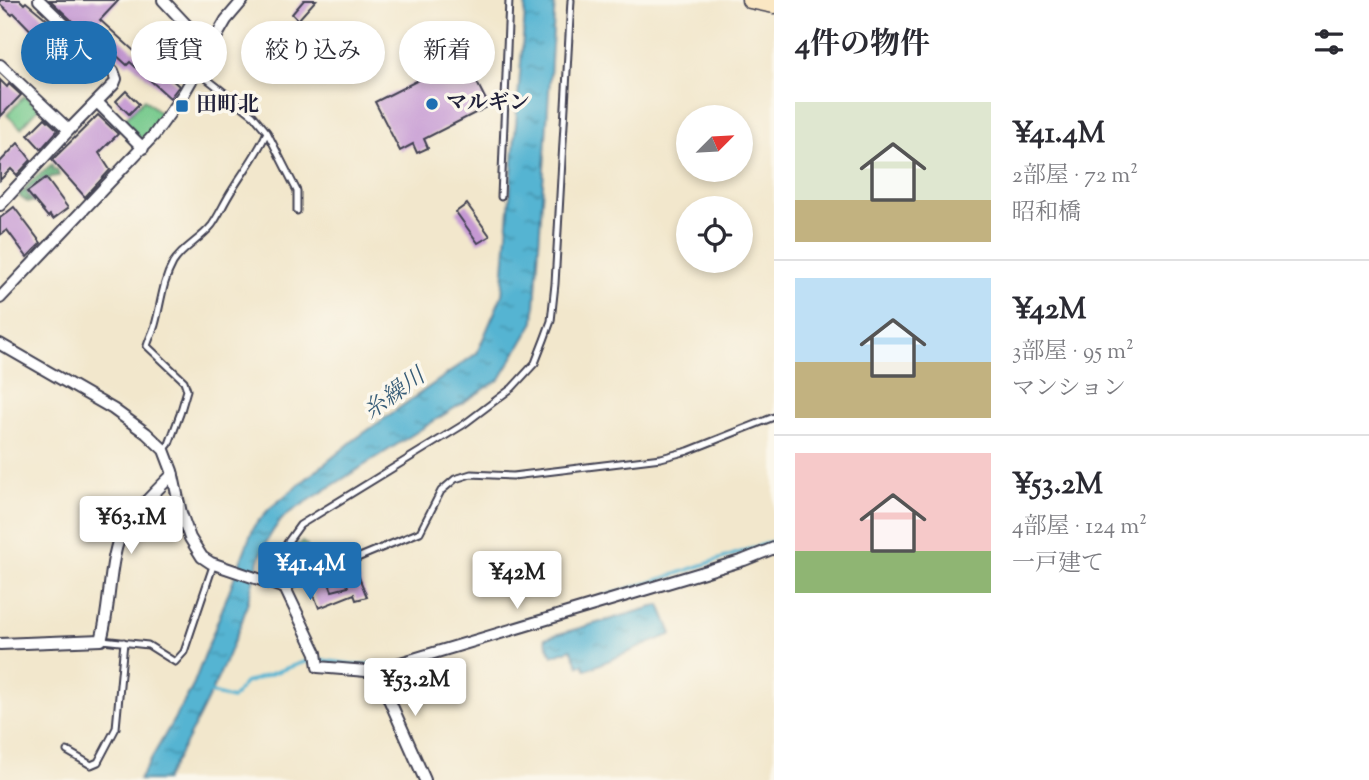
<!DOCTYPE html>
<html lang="ja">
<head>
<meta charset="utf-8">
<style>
	body { margin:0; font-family:"Sorts Mill Goudy","Noto Serif JP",serif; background:#f7f7f7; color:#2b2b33; height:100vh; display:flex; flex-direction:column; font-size:26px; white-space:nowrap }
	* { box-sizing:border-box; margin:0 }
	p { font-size:23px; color:#7c7c81 }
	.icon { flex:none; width:38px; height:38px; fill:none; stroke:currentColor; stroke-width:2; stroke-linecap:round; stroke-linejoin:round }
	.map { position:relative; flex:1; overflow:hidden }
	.drawer { display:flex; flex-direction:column; background:#fff; width:595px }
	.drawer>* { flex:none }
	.banner { position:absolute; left:21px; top:21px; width:648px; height:63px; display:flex; gap:14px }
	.needle { width:46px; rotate:66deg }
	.buttons { position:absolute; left:676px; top:105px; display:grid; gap:14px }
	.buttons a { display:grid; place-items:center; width:77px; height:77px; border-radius:50%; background:#fff; box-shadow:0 4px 10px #0003; font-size:35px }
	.price { position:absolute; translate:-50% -60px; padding:0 16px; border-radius:7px; background:#fff; color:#222; font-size:23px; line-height:46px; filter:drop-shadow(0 2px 4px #0008) }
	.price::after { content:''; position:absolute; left:50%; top:42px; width:21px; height:16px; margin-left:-10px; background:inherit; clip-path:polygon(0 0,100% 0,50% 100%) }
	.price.active { background:#1f6fb2; color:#fff }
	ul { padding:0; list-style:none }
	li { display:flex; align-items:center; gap:21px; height:175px; padding:0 21px }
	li+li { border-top:2px solid #e1e1e2 }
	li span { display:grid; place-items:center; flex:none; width:196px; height:140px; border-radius:0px; color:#555 }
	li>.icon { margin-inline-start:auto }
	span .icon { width:84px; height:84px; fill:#fffc; stroke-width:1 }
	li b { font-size:30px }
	h2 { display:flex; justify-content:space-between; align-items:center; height:84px; padding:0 21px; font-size:30px }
	.chip { padding:0 24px; border-radius:32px; background:#fff; box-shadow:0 4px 10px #0003; font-size:24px; line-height:63px }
	.chip.active { background:#1f6fb2; color:#fff }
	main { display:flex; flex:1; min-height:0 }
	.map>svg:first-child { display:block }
	.grass { fill:#76c98c; stroke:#4c7664; stroke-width:2 }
	.forest { fill:url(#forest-firs); stroke:#41685a; stroke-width:2 }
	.cemetery { fill:url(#cemetery-stones); stroke:#4c7664; stroke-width:2 }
	.water { fill:url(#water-ripples); stroke:#3b6b86; stroke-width:2 }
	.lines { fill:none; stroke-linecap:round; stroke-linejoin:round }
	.stream { stroke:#54b4d2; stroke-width:3.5 }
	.building { fill:#c598d3 }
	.lane-casing { stroke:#414051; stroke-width:9 }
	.street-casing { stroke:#414051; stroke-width:14 }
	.secondary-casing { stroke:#414051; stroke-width:19 }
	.lane { stroke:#fff; stroke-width:5 }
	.street { stroke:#fff; stroke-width:10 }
	.secondary { stroke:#fae7c3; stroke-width:16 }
	.poi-dot { fill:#1f6fb2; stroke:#fbf7ec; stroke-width:2.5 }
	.labels { text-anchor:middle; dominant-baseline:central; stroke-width:7; stroke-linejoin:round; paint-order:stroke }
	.poi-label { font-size:21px; font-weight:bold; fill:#22223b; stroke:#fbf7ec; text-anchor:start }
	.water-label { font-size:23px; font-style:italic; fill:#365c77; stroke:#fbf7ec }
</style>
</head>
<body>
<main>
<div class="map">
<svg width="774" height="780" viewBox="0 0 774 780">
	<defs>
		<pattern id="forest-firs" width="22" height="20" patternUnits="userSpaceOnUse" patternTransform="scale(1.75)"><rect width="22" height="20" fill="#60ad78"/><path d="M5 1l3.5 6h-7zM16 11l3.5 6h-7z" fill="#4f8c64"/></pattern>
		<pattern id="cemetery-stones" width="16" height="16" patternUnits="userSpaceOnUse" patternTransform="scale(1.75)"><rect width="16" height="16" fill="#76c98c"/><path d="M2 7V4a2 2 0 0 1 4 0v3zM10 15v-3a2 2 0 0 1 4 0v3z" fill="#66ac7a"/></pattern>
		<pattern id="water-ripples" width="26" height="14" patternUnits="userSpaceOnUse" patternTransform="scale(1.75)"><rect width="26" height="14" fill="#54b4d2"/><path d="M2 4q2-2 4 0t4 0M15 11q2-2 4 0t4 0" fill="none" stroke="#4592ac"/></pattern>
	</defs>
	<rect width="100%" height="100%" fill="#fbf7ec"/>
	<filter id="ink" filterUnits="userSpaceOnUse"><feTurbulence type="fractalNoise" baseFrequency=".0143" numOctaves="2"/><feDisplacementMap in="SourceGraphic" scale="14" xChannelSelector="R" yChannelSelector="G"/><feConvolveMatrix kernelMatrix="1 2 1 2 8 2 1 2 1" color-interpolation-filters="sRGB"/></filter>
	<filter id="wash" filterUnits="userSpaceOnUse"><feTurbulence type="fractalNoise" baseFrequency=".00686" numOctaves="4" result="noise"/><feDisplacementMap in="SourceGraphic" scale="28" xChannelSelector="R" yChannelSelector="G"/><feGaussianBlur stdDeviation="1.57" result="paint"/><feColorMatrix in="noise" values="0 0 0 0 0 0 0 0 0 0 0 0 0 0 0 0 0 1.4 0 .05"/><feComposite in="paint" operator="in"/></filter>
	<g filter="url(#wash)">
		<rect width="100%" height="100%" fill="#f2e7cc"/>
		<!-- grass -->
		<path class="grass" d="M 24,96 L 39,108 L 21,128 L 7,115 Z
			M 144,99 L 164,116 L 146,137 L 138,138 L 122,122 Z"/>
		<!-- forest -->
		<path class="forest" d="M 52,164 L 53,170 L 57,169 L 59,176 L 51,177 L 48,181 L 45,178 L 27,192 L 34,202 L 27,202 L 20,197 L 19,193 L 24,191 C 30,179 42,173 52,164 Z"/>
		<!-- cemetery -->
		<path class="cemetery" d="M 294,542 L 299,546 L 302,542 L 307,546 L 305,577 L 295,580 L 281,567 L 290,556 L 287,554 Z"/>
		<!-- water -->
		<path class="water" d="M 526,0 L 555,0 L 534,322 L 500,379 L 286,515 C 256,544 255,583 242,621 C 221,676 194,729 165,780 L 139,780 L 192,688 L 254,526 L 269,509 L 354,440 L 477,353 L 502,295 Z
			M 660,605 L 672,634 L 586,670 L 583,664 L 579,666 L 571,649 L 552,656 L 545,638 Z"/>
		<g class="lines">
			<!-- stream -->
			<path class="stream" d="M 516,623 L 664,578 L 774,541
				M 206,691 L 232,699 L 245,683 L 304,662 L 322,660 L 359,665 L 378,663"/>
		</g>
		<g id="blocks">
			<!-- building -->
			<path class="building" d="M 0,0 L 20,0 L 24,4 L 26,2 L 56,27 L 42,42 L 14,13 L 12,15 L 0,4 Z
				M 50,0 L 119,0 L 100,20 L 145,61 L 166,45 L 182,67 L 169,77 L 179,86 L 170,98 L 130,62 L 127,65 L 90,31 L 87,35 Z
				M 304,0 L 316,0 L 298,20 L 292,14 Z
				M 69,40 L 96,66 L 87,76 L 70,65 L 73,61 L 61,49 Z
				M 464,57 L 489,106 L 424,139 L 428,148 L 417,153 L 413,144 L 400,151 L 375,102 Z
				M 0,80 L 7,87 L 9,84 L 21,95 L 0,117 Z
				M 126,91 L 139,104 L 129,114 L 116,101 Z
				M 98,115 L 118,134 L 99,153 L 110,170 L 85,197 L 52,160 Z
				M 45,118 L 58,130 L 41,149 L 28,135 Z
				M 18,143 L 31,160 L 17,175 L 11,169 L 0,180 L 0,162 Z
				M 46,178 L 68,208 L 53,219 L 50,215 L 48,217 L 27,192 Z
				M 467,204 L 490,236 L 478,243 L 456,212 Z
				M 14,207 L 41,243 L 27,257 L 7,230 L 0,235 L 0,218 Z
				M 354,565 L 367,597 L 356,600 L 354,594 L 319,608 L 310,585 L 327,578 L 332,591 L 348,587 L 343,570 Z"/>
		</g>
	</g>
	<g filter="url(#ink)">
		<use href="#blocks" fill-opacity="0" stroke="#414051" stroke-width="2"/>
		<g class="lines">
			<defs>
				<path id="lane" d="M 267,132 L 297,191 L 297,211
					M 501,197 L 509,0
					M 164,450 L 169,444 L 180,414 L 187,390 L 184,381 L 147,346 C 149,339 153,332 155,325 C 161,304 162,283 173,263 C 183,247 200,240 212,225 C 219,215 224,203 231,192 C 243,172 258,153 267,132 L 253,115 L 197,71
					M 274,583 L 287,543 L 300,525 L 463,425 L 512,388 L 535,363 L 544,340 L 551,321 L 555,284 L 571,0
					M 285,588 L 420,532 L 441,491 L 455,479 L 471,474 L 513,476 L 661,458 L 688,451 L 774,417
					M 102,640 L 148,645 L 175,662 L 184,652 L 214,563
					M 67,751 L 91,765 L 98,762 L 116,728 L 124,642"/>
				<path id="street" d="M 163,0 L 208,48
					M 0,65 L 69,130 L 114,84 L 116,79 L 113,71 L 39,0
					M 97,102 L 143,148
					M 0,205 L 69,130
					M 0,298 L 154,135 L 184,93 L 226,20 L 243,0
					M 0,344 L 113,409 L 146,433 L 164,450 L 172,471 L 181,513 L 190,538 L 202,557 L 211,563 L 285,588 L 316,653 L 318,667 L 366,671 L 397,664 L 744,560 L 774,548
					M 0,644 L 101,640 C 111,609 108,552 125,527 C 138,508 156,491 173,474
					M 376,670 L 425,780"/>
				<path id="secondary" d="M 750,0 L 774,5"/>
			</defs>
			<!-- lane casing -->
			<use href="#lane" class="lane-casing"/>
			<!-- street casing -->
			<use href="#street" class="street-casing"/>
			<!-- secondary casing -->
			<use href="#secondary" class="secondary-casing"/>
			<!-- lane -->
			<use href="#lane" class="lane"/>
			<!-- street -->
			<use href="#street" class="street"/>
			<!-- secondary -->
			<use href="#secondary" class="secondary"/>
		</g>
	</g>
	<!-- markers -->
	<g class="poi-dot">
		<circle cx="432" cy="104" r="7"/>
		<rect x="175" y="99" width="14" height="14" rx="3.5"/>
	</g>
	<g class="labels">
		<!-- poi labels -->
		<g class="poi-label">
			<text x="446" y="104">マルギン</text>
			<text x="196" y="106">田町北</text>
		</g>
		<!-- water labels -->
		<g class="water-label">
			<text transform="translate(395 395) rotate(-36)">糸繰川</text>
		</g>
	</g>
</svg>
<div class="buttons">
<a><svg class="needle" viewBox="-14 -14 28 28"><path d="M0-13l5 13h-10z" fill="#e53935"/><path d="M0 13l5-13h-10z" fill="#7c7c81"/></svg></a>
<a><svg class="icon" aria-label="locate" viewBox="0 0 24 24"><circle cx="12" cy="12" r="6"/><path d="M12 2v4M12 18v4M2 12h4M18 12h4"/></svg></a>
</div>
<b class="price" style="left:131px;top:556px">¥63.1M</b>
<b class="price active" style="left:310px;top:602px">¥41.4M</b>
<b class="price" style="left:517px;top:611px">¥42M</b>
<b class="price" style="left:415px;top:718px">¥53.2M</b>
<div class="banner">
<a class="chip active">購入</a>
<a class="chip">賃貸</a>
<a class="chip">絞り込み</a>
<a class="chip">新着</a>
</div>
</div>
<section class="drawer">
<h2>4件の物件<svg class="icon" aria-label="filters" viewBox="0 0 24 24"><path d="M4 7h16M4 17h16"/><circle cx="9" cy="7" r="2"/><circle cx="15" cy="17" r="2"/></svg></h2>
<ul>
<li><span style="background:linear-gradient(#dfe7d0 70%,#c2b280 0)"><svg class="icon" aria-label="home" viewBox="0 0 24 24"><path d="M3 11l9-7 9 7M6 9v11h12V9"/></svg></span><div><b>¥41.4M</b><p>2部屋 · 72 m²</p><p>昭和橋</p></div></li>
<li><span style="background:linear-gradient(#bfe0f5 60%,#c2b280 0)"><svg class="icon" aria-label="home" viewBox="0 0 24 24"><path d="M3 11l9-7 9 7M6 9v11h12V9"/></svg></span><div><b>¥42M</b><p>3部屋 · 95 m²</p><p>マンション</p></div></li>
<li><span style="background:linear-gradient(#f6c9c9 70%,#8fb573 0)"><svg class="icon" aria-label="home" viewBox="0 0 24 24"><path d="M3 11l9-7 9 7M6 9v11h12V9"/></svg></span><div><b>¥53.2M</b><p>4部屋 · 124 m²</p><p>一戸建て</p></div></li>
</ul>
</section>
</main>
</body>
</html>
